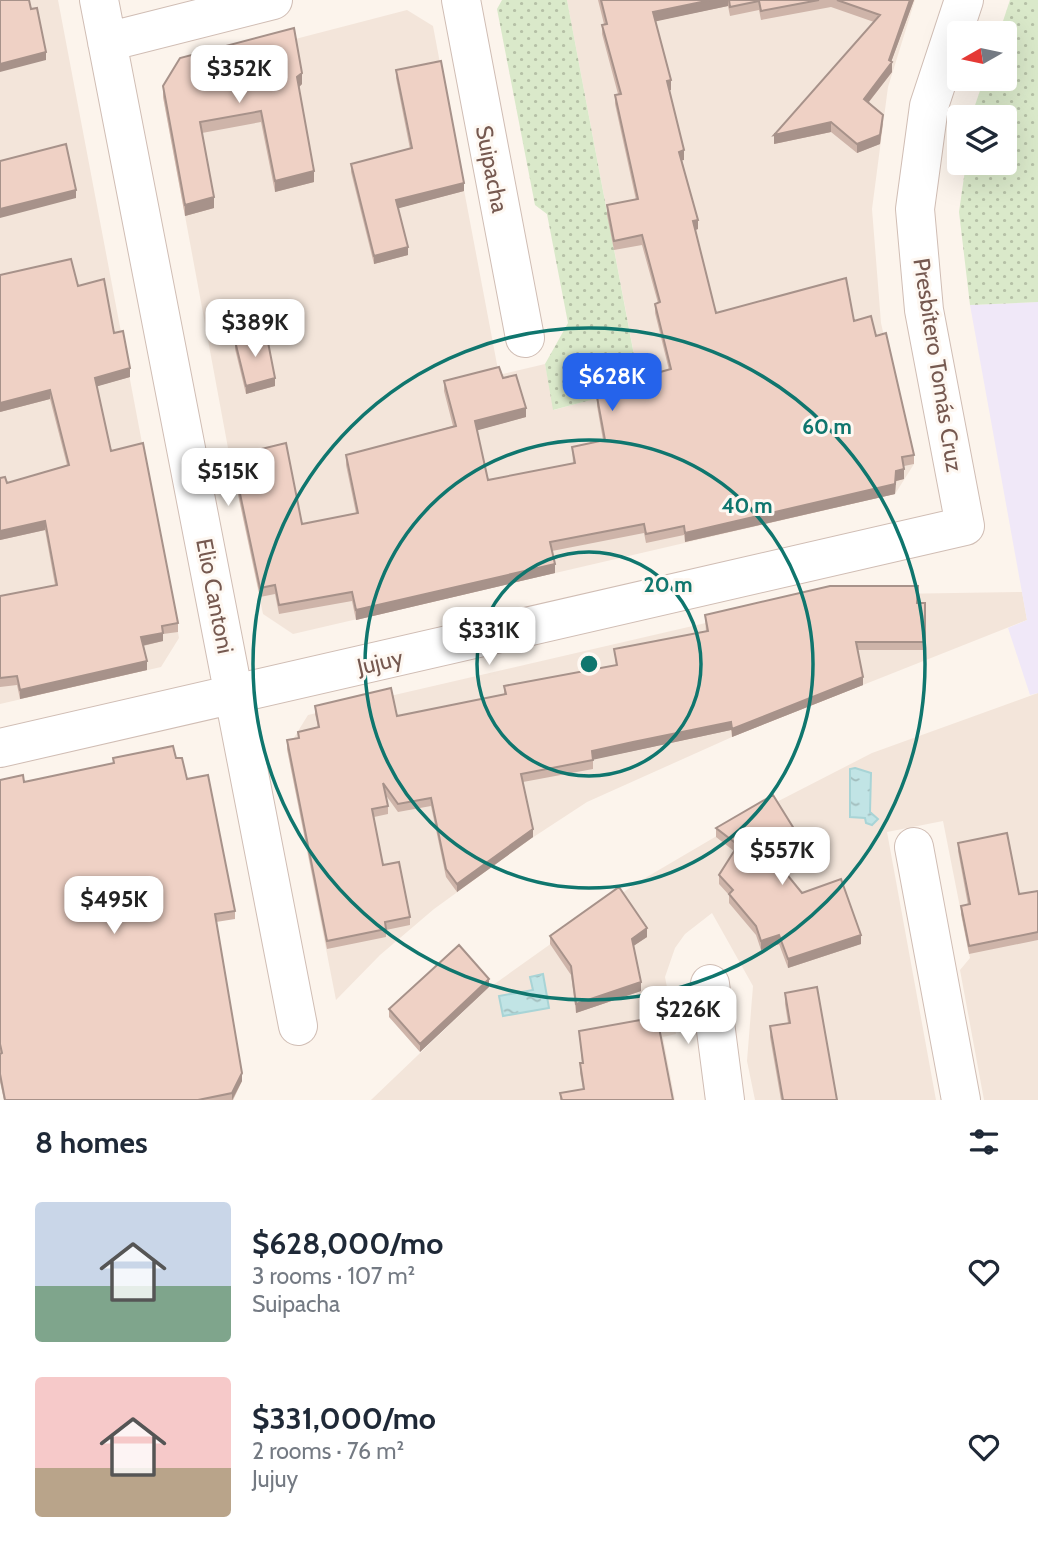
<!DOCTYPE html>
<html lang="en">
<head>
<meta charset="utf-8">
<style>
	body { margin:0; font-family:Cabin,sans-serif; background:#f6f6f7; color:#1f2937; height:100vh; display:flex; flex-direction:column; font-size:26px; white-space:nowrap }
	* { box-sizing:border-box; margin:0 }
	p { font-size:23px; color:#747a83 }
	.icon { flex:none; width:38px; height:38px; fill:none; stroke:currentColor; stroke-width:2; stroke-linecap:round; stroke-linejoin:round }
	.map { position:relative; height:1100px; overflow:hidden }
	.side { display:flex; flex-direction:column; background:#fff; flex:1 }
	.side>* { flex:none }
	.needle { width:46px; rotate:261deg }
	.controls { position:absolute; left:947px; top:21px; display:grid; gap:14px }
	.controls a { display:grid; place-items:center; width:70px; height:70px; border-radius:7px; background:#fff; box-shadow:0 7px 28px #0002; font-size:35px }
	.price { position:absolute; translate:-50% -60px; padding:0 16px; border-radius:14px; background:#fff; color:#222; font-size:23px; line-height:46px; filter:drop-shadow(0 2px 4px #0008) }
	.price::after { content:''; position:absolute; left:50%; top:42px; width:21px; height:16px; margin-left:-10px; background:inherit; clip-path:polygon(0 0,100% 0,50% 100%) }
	.price.on { background:#2563eb; color:#fff }
	ul { padding:0; list-style:none }
	li { display:flex; align-items:center; gap:21px; height:175px; padding:0 35px }
	li span { display:grid; place-items:center; flex:none; width:196px; height:140px; border-radius:7px; color:#555 }
	li>.icon { margin-inline-start:auto }
	span .icon { width:84px; height:84px; fill:#fffc; stroke-width:1 }
	li b { font-size:30px }
	h2 { display:flex; justify-content:space-between; align-items:center; height:84px; padding:0 35px; font-size:30px }
	.map>svg:first-child { display:block }
	.residential { fill:#f3e5da }
	.education { fill:#f0e8f8 }
	.park { fill:url(#park-dots) }
	.water { fill:url(#water-ripples); stroke:#a8d4d6; stroke-width:2 }
	.lines { fill:none; stroke-linecap:round; stroke-linejoin:round }
	.minor-casing { stroke:#d0bdb4; stroke-width:40 }
	.minor { stroke:#fff; stroke-width:38 }
	.wall { fill:#ceb4a9 }
	.shaded-wall { fill:#a7928a }
	.building { fill:#efd1c5; stroke:#a7928a; stroke-width:2 }
	.ring { fill:none; stroke:#0f766e; stroke-width:3.5 }
	.labels { text-anchor:middle; dominant-baseline:central; stroke-width:6; stroke-linejoin:round; paint-order:stroke }
	.street-label { font-size:23px; fill:#765950; stroke:#fef8f2 }
	.centre { fill:#0f766e; stroke:#fef8f2; stroke-width:3.5 }
	.ring-label { font-size:21px; text-anchor:middle; font-weight:bold; fill:#0f766e; stroke:#fef8f2; stroke-width:6; stroke-linejoin:round; paint-order:stroke }
</style>
</head>
<body>
<div class="map">
<svg width="1038" height="1100" viewBox="0 0 1038 1100">
	<defs>
		<pattern id="park-dots" width="8" height="8" patternUnits="userSpaceOnUse" patternTransform="scale(1.75)"><rect width="8" height="8" fill="#dae9ca"/><path d="M2 2h.1M6 6h.1" fill="none" stroke="#b5c0a6" stroke-width="1.8" stroke-linecap="round"/></pattern>
		<pattern id="water-ripples" width="26" height="14" patternUnits="userSpaceOnUse" patternTransform="scale(1.75)"><rect width="26" height="14" fill="#c1e4e5"/><path d="M2 4q2-2 4 0t4 0M15 11q2-2 4 0t4 0" fill="none" stroke="#a1bcbc"/></pattern>
	</defs>
	<rect width="100%" height="100%" fill="#fcf4ec"/>
	<!-- residential -->
	<path class="residential" d="M 0,0 L 58,0 L 179,638 L 161,667 L 0,704 Z
		M 567,0 L 915,0 L 888,87 L 872,209 L 881,323 L 914,464 L 895,494 L 293,634 L 263,614 L 228,448 L 163,97 L 180,69 L 407,10 L 433,26 L 499,375 L 545,364 L 554,410 L 640,386 Z
		M 1022,592 L 1027,620 L 732,737 L 587,802 L 532,838 L 434,909 L 380,955 L 336,1000 L 287,749 L 308,715 L 827,595 Z
		M 1038,693 L 1038,1100 L 984,1100 L 960,970 L 970,958 L 943,821 L 887,832 L 936,1100 L 755,1100 L 747,1061 L 753,986 L 712,913 L 685,934 L 675,948 L 665,977 L 676,1034 L 663,1037 L 675,1100 L 371,1100 L 486,990 L 635,884 L 761,810 L 872,753 Z"/>
	<!-- education -->
	<path class="education" d="M 1038,302 L 1038,693 L 1030,695 L 1008,628 L 1027,620 L 970,305 Z"/>
	<!-- park -->
	<path class="park" d="M 502,0 L 567,0 L 640,387 L 553,410 L 545,364 L 568,323 L 547,214 L 535,205 L 497,9 Z
		M 1010,0 L 1038,0 L 1038,302 L 970,305 L 959,212 L 966,163 L 1004,163 L 1004,117 L 972,117 L 972,114 L 984,79 L 1004,79 L 1004,33 L 999,33 Z"/>
	<!-- water -->
	<path class="water" d="M 855,768 L 871,773 L 870,812 L 878,819 L 872,825 L 866,823 L 865,818 L 850,817 L 850,769 Z
		M 543,974 L 549,1008 L 503,1016 L 499,996 L 533,990 L 530,977 Z"/>
	<g class="lines">
		<defs>
			<path id="minor" d="M 99,0 L 298,1026
				M 461,0 L 525,338
				M 107,42 L 273,0
				M 0,748 L 965,526 L 924,310 L 915,209 L 929,106 L 964,0
				M 914,847 L 961,1100
				M 710,984 L 725,1100"/>
		</defs>
		<!-- minor casing -->
		<use href="#minor" class="minor-casing"/>
		<!-- minor -->
		<use href="#minor" class="minor"/>
	</g>
	<!-- wall -->
	<path class="wall" d="M 598,0 L 914,0 L 891,62 L 892,72 L 869,102 L 883,124 L 880,144 L 857,153 L 831,132 L 774,144 L 874,22 L 831,7 L 761,20 L 759,10 L 730,16 L 728,6 L 655,21 L 671,90 L 669,90 L 684,160 L 682,160 L 698,229 L 695,230 L 716,313 L 854,321 L 876,336 L 914,455 L 914,464 L 904,466 L 904,479 L 896,481 L 895,494 L 685,542 L 684,535 L 646,543 L 644,533 L 552,551 L 555,573 L 356,620 L 352,601 L 279,614 L 275,594 L 260,597 L 232,466 L 232,456 L 302,524 L 356,513 L 346,465 L 346,455 L 453,426 L 444,391 L 444,381 L 503,378 L 526,417 L 477,430 L 488,480 L 573,463 L 572,447 L 603,440 L 597,406 L 597,397 L 617,393 L 617,384 L 669,370 L 655,313 L 655,304 L 658,303 L 642,245 L 614,250 L 607,215 L 607,205 L 636,200 L 615,104 L 615,95 L 618,94 L 602,34 L 602,25 L 604,24 Z
		M 396,70 L 464,191 L 398,208 L 408,255 L 374,264 L 351,172 L 351,164 L 410,149 L 396,78 Z
		M 302,84 L 299,87 L 314,182 L 275,192 L 261,122 L 202,133 L 214,208 L 185,216 L 163,97 L 163,86 Z
		M 78,286 L 114,333 L 130,377 L 97,386 L 111,451 L 178,623 L 178,632 L 163,634 L 163,641 L 143,646 L 147,670 L 20,699 L 17,685 L 0,687 L 0,596 L 55,585 L 45,530 L 0,540 L 0,478 L 7,483 L 67,465 L 50,399 L 0,412 Z
		M 235,341 L 275,386 L 246,394 L 235,349 Z
		M 917,603 L 925,603 L 925,650 L 858,650 L 863,685 L 732,737 L 731,730 L 633,751 L 593,759 L 593,769 L 523,782 L 533,837 L 457,892 L 446,877 L 431,806 L 398,812 L 385,794 L 388,806 L 388,814 L 374,817 L 383,865 L 410,917 L 410,925 L 386,930 L 386,937 L 327,949 L 287,749 L 287,740 L 298,738 L 298,732 L 318,727 L 315,714 L 315,706 L 397,716 L 504,695 L 504,686 L 616,665 L 614,649 L 706,632 L 705,615 Z
		M 113,758 L 176,758 L 187,779 L 235,911 L 235,919 L 216,922 L 242,1081 L 233,1100 L 4,1100 L 0,1082 L 0,780 L 24,782 L 113,764 Z
		M 716,828 L 796,841 L 772,856 L 802,893 L 861,944 L 788,968 L 779,944 L 761,950 L 756,935 L 729,903 L 729,895 L 719,884 L 719,875 L 734,851 L 716,837 Z
		M 958,843 L 1019,894 L 1038,891 L 1038,940 L 969,954 L 961,914 L 961,906 L 968,905 L 958,851 Z
		M 550,936 L 647,937 L 633,946 L 641,991 L 576,1013 L 571,975 L 550,944 Z
		M 489,987 L 420,1052 L 389,1017 L 389,1009 Z
		M 785,993 L 837,1100 L 781,1100 L 770,1037 L 770,1026 L 788,1023 L 785,1004 Z
		M 579,1031 L 673,1100 L 560,1100 L 560,1093 L 583,1089 L 580,1073 L 580,1063 L 582,1063 Z"/>
	<!-- shaded-wall -->
	<path class="shaded-wall" d="M 711,0 L 728,0 L 728,6 L 653,22 L 653,12 Z
		M 910,0 L 914,0 L 890,65 L 892,62 L 892,72 L 864,108 L 864,99 L 889,60 Z
		M 46,52 L 46,60 L 0,72 L 0,64 Z
		M 302,73 L 302,84 L 297,89 L 297,77 Z
		M 671,80 L 671,90 L 667,91 L 667,81 Z
		M 883,115 L 880,144 L 857,153 L 857,144 Z
		M 831,122 L 831,132 L 774,144 L 774,135 Z
		M 684,150 L 684,160 L 679,161 L 679,152 Z
		M 314,171 L 314,182 L 275,192 L 275,181 Z
		M 464,183 L 464,191 L 396,209 L 396,200 Z
		M 76,190 L 76,198 L 0,218 L 0,209 Z
		M 214,197 L 214,208 L 185,216 L 185,205 Z
		M 698,220 L 698,229 L 693,231 L 693,221 Z
		M 408,247 L 408,255 L 374,264 L 374,256 Z
		M 130,368 L 130,377 L 95,387 L 95,378 Z
		M 275,378 L 275,386 L 246,394 L 246,386 Z
		M 50,390 L 50,399 L 0,412 L 0,403 Z
		M 526,408 L 526,417 L 475,431 L 475,421 Z
		M 904,469 L 904,479 L 896,481 L 895,494 L 685,542 L 685,533 Z
		M 45,521 L 45,530 L 0,540 L 0,531 Z
		M 555,564 L 555,573 L 356,620 L 356,610 Z
		M 163,633 L 163,641 L 141,646 L 141,637 Z
		M 147,661 L 147,670 L 20,699 L 20,690 Z
		M 863,677 L 863,685 L 732,737 L 732,729 Z
		M 731,722 L 731,730 L 592,760 L 592,751 Z
		M 533,829 L 533,837 L 457,892 L 457,884 Z
		M 796,832 L 796,841 L 767,859 L 767,850 Z
		M 647,928 L 647,937 L 632,947 L 632,939 Z
		M 779,935 L 779,944 L 761,950 L 761,941 Z
		M 861,935 L 861,944 L 788,968 L 788,959 Z
		M 489,979 L 489,987 L 420,1052 L 420,1044 Z
		M 641,982 L 641,991 L 576,1013 L 576,1004 Z
		M 242,1073 L 242,1081 L 232,1100 L 232,1093 Z"/>
	<!-- building -->
	<path class="building" d="M 0,0 L 29,0 L 31,9 L 37,8 L 46,52 L 0,64 Z
		M 601,0 L 711,0 L 653,12 L 671,80 L 667,81 L 684,150 L 679,152 L 698,220 L 693,221 L 716,313 L 846,278 L 854,321 L 871,316 L 876,336 L 886,333 L 914,455 L 902,457 L 904,469 L 896,471 L 895,484 L 685,533 L 684,526 L 646,534 L 644,524 L 550,542 L 555,564 L 356,610 L 352,592 L 279,605 L 275,585 L 260,588 L 232,456 L 286,443 L 302,524 L 358,513 L 346,455 L 456,426 L 444,381 L 499,367 L 503,378 L 516,375 L 526,408 L 475,421 L 488,480 L 575,463 L 572,447 L 605,440 L 597,397 L 618,393 L 617,384 L 671,369 L 655,304 L 660,302 L 642,235 L 614,241 L 607,205 L 638,199 L 615,95 L 621,94 L 602,25 L 607,24 Z
		M 729,0 L 819,0 L 761,11 L 759,1 L 730,7 Z
		M 837,0 L 910,0 L 889,60 L 892,62 L 864,99 L 883,115 L 880,135 L 857,144 L 831,122 L 774,135 L 880,15 Z
		M 294,28 L 302,73 L 297,77 L 314,171 L 275,181 L 261,111 L 200,122 L 214,197 L 185,205 L 163,86 L 180,58 Z
		M 441,61 L 464,183 L 396,200 L 408,247 L 374,256 L 351,164 L 412,148 L 396,70 Z
		M 66,144 L 76,190 L 0,209 L 0,161 Z
		M 71,259 L 78,286 L 104,279 L 114,333 L 123,331 L 130,368 L 95,378 L 111,451 L 143,443 L 178,623 L 162,626 L 163,633 L 141,637 L 147,661 L 20,690 L 17,676 L 0,678 L 0,596 L 57,585 L 45,521 L 0,531 L 0,478 L 5,477 L 7,483 L 69,465 L 50,390 L 0,403 L 0,275 Z
		M 266,332 L 275,378 L 246,386 L 235,341 Z
		M 830,586 L 918,586 L 917,603 L 925,603 L 925,642 L 856,642 L 863,677 L 732,729 L 731,722 L 633,742 L 592,751 L 593,760 L 521,774 L 533,829 L 457,884 L 446,869 L 431,798 L 398,804 L 383,783 L 388,806 L 372,809 L 383,865 L 399,862 L 410,917 L 385,922 L 386,929 L 327,941 L 287,740 L 299,738 L 298,732 L 319,727 L 315,706 L 391,688 L 397,716 L 506,694 L 504,686 L 617,665 L 614,649 L 708,631 L 705,615 Z
		M 173,746 L 176,758 L 182,758 L 187,779 L 208,775 L 235,911 L 215,914 L 242,1073 L 232,1093 L 198,1100 L 5,1100 L 0,1074 L 0,1054 L 2,1053 L 0,1044 L 0,780 L 23,775 L 24,782 L 114,763 L 113,758 Z
		M 773,795 L 796,832 L 767,850 L 802,893 L 841,879 L 861,935 L 788,959 L 779,935 L 761,941 L 756,926 L 729,894 L 733,890 L 719,875 L 738,845 L 716,828 Z
		M 1007,833 L 1019,894 L 1038,891 L 1038,932 L 969,946 L 961,906 L 970,904 L 958,843 Z
		M 619,887 L 647,928 L 632,939 L 641,982 L 576,1004 L 571,966 L 550,936 Z
		M 459,945 L 489,979 L 420,1044 L 389,1009 Z
		M 817,987 L 837,1100 L 783,1100 L 770,1026 L 790,1023 L 785,993 Z
		M 657,1017 L 673,1100 L 562,1100 L 560,1093 L 584,1089 L 580,1063 L 583,1063 L 579,1031 Z"/>
	<!-- distance rings -->
	<g class="ring">
		<circle cx="589" cy="664" r="112"/>
		<circle cx="589" cy="664" r="224"/>
		<circle cx="589" cy="664" r="336"/>
	</g>
	<g class="labels">
		<!-- street labels -->
		<g class="street-label">
			<text transform="translate(492 169) rotate(79)">Suipacha</text>
			<text transform="translate(938 365) rotate(81)">Presbítero Tomás Cruz</text>
			<text transform="translate(215 596) rotate(79)">Elio Cantoni</text>
			<text transform="translate(380 662) rotate(-13)">Jujuy</text>
		</g>
	</g>
	<circle cx="589" cy="664" r="10" class="centre"/>
	<g class="ring-label">
		<text x="827" y="434">60 m</text>
		<text x="747" y="513">40 m</text>
		<text x="668" y="592">20 m</text>
	</g>
</svg>
<div class="controls">
<a><svg class="needle" viewBox="-14 -14 28 28"><path d="M0-13l5 13h-10z" fill="#e53935"/><path d="M0 13l5-13h-10z" fill="#747a83"/></svg></a>
<a><svg class="icon" aria-label="layers" viewBox="0 0 24 24"><path d="M12 4l9 5-9 5-9-5zM3 14l9 5 9-5"/></svg></a>
</div>
<b class="price" style="left:239px;top:105px">$352K</b>
<b class="price" style="left:255px;top:359px">$389K</b>
<b class="price on" style="left:612px;top:413px">$628K</b>
<b class="price" style="left:228px;top:508px">$515K</b>
<b class="price" style="left:489px;top:667px">$331K</b>
<b class="price" style="left:782px;top:887px">$557K</b>
<b class="price" style="left:114px;top:936px">$495K</b>
<b class="price" style="left:688px;top:1046px">$226K</b>
</div>
<section class="side">
<h2>8 homes<svg class="icon" aria-label="filters" viewBox="0 0 24 24"><path d="M4 7h16M4 17h16"/><circle cx="9" cy="7" r="2"/><circle cx="15" cy="17" r="2"/></svg></h2>
<ul>
<li><span style="background:linear-gradient(#c9d6e8 60%,#7fa58c 0)"><svg class="icon" aria-label="home" viewBox="0 0 24 24"><path d="M3 11l9-7 9 7M6 9v11h12V9"/></svg></span><div><b>$628,000/mo</b><p>3 rooms · 107 m²</p><p>Suipacha</p></div><svg class="icon" aria-label="heart" viewBox="0 0 24 24"><path d="M12 20l-8-8c-3-5 5-10 8-4 3-6 11-1 8 4z"/></svg></li>
<li><span style="background:linear-gradient(#f6c9c9 65%,#b9a48a 0)"><svg class="icon" aria-label="home" viewBox="0 0 24 24"><path d="M3 11l9-7 9 7M6 9v11h12V9"/></svg></span><div><b>$331,000/mo</b><p>2 rooms · 76 m²</p><p>Jujuy</p></div><svg class="icon" aria-label="heart" viewBox="0 0 24 24"><path d="M12 20l-8-8c-3-5 5-10 8-4 3-6 11-1 8 4z"/></svg></li>
</ul>
</section>
</body>
</html>
